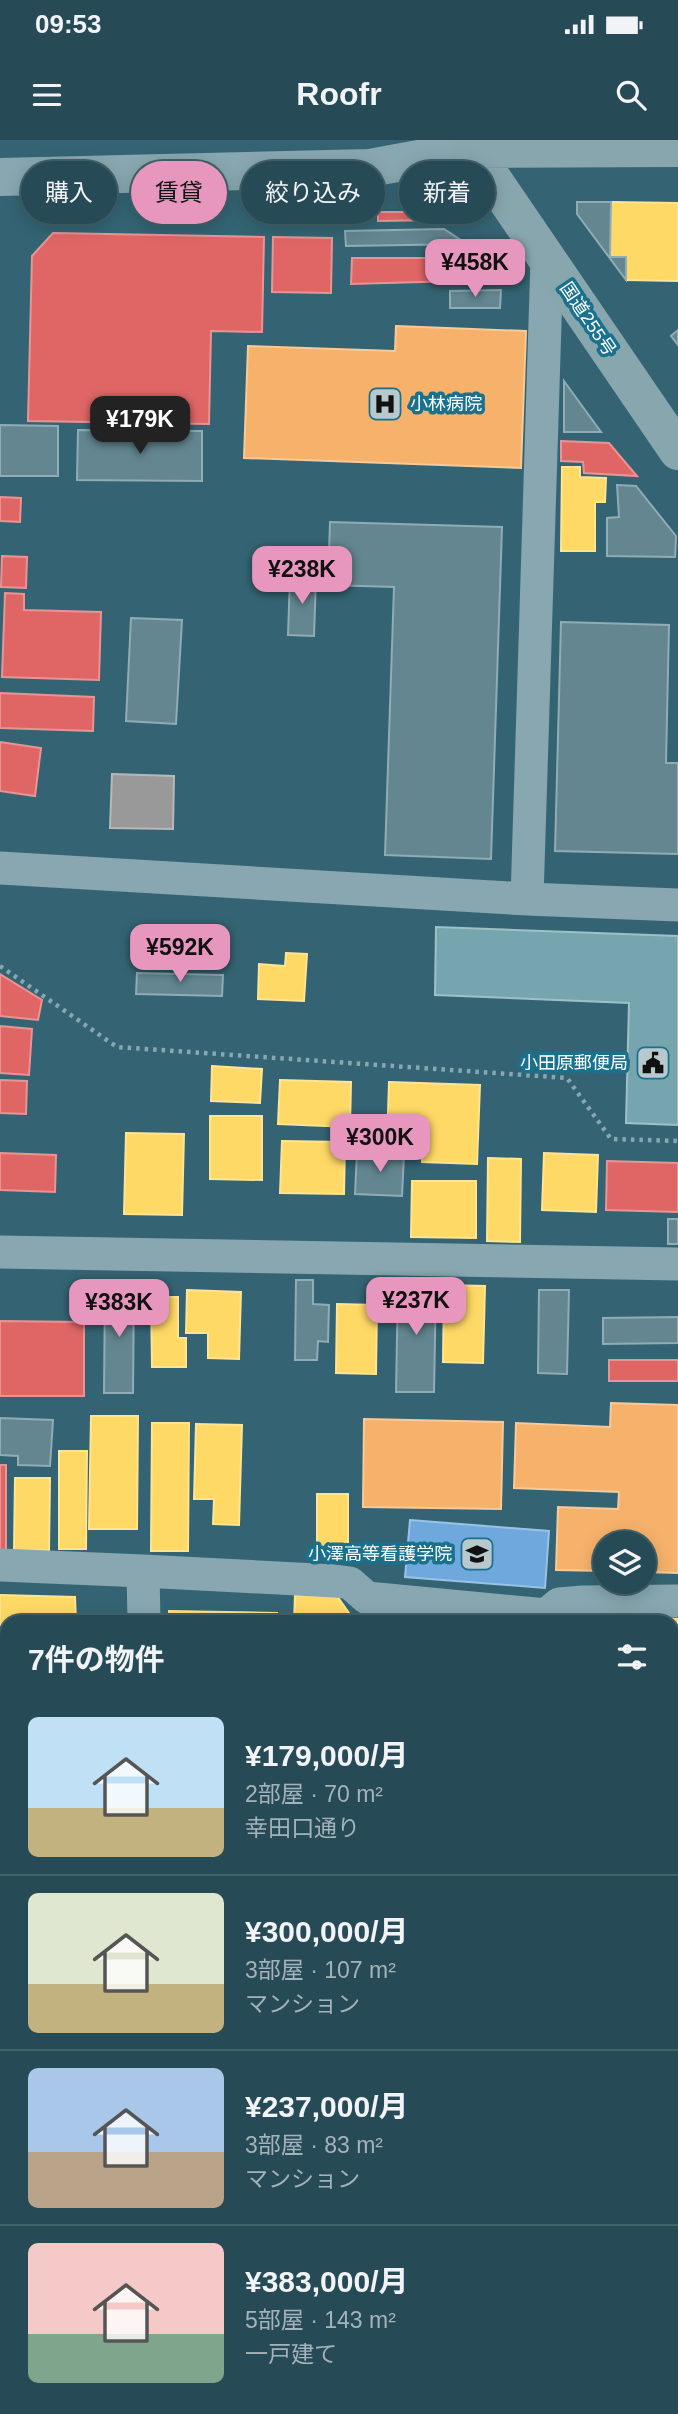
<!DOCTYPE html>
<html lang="ja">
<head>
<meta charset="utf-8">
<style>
	body { margin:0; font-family:Helvetica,"Noto Sans JP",sans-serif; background:#335560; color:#f1f3f6; height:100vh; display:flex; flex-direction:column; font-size:26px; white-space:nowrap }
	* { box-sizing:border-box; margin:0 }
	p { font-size:23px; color:#a4b3b9 }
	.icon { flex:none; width:38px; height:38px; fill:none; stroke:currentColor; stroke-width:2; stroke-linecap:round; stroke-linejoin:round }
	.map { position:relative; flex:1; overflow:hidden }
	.drawer { position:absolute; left:0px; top:1475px; width:679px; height:800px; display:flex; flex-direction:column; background:#274b56; border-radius:21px 21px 0 0; box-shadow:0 4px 18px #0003,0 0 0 2px #43636c }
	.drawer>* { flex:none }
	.top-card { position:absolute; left:21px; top:21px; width:637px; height:63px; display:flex; gap:14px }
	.fabs { position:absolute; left:593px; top:1391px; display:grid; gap:14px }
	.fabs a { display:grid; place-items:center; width:63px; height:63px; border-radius:50%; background:#274b56; box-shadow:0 4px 18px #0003,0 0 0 2px #43636c; font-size:35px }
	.price { position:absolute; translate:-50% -60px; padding:0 16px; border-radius:14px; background:#e797bd; color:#111; font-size:23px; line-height:46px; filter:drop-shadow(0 2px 4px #0008) }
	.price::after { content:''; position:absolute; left:50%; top:42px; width:21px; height:16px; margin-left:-10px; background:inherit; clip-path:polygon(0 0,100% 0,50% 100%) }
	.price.active { background:#222; color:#fff }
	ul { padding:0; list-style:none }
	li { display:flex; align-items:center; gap:21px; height:175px; padding:0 28px }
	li+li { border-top:2px solid #43636c }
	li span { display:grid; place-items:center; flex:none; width:196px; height:140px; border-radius:10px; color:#555 }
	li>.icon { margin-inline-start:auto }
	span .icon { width:84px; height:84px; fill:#fffc; stroke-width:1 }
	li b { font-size:30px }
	h2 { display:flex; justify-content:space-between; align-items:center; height:84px; padding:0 28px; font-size:30px }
	.chip { padding:0 24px; border-radius:32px; background:#274b56; box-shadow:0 4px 18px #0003,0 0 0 2px #43636c; font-size:24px; line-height:63px }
	.chip.active { background:#e797bd; color:#111 }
	.status { display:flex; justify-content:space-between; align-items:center; height:49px; padding:0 35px; background:#274b56; direction:ltr }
	.status svg { height:19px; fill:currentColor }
	header { display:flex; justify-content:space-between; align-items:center; height:91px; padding:0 28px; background:#274b56; font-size:32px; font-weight:600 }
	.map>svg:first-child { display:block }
	.homes { fill:#ffd966; stroke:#ffe494; stroke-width:2 }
	.shops { fill:#e06666; stroke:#e99494; stroke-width:2 }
	.schools { fill:#6fa8dc; stroke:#9ac2e6; stroke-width:2 }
	.health { fill:#f6b26b; stroke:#f9c997; stroke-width:2 }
	.public { fill:#76a5af; stroke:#9fc0c7; stroke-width:2 }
	.industry { fill:#999; stroke:#b8b8b8; stroke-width:2 }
	.building { fill:#638691; stroke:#90acb5; stroke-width:2 }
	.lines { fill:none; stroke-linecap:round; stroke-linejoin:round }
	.path { stroke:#88a7b0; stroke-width:4.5; stroke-dasharray:3.5 5; stroke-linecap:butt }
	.service { stroke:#88a7b0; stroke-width:16 }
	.minor { stroke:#88a7b0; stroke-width:33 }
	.tertiary { stroke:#88a7b0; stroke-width:38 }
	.trunk { stroke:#88a6ae; stroke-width:38 }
	.labels { text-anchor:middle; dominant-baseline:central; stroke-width:7; stroke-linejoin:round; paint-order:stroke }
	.street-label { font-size:18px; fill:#fff; stroke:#19718e }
	.poi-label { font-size:18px; fill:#fff; stroke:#19718e; text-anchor:end }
</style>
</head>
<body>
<div class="status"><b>09:53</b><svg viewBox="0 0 49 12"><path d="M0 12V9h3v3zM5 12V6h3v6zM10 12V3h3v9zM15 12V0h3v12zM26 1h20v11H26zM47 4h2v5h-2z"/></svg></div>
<header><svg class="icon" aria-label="menu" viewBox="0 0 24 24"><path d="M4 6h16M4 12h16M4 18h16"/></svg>Roofr<svg class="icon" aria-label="search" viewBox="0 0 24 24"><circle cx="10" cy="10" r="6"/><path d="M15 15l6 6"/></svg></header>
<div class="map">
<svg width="678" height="2274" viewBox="0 0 678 2274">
	<rect width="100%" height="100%" fill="#346473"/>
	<!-- homes -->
	<path class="homes" d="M 611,62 L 678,63 L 678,141 L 626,140 L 626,117 L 610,117 Z
		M 562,327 L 580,327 L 580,337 L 606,338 L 605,362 L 595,362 L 595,411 L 561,411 Z
		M 286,813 L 307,814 L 304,861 L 258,859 L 259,824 L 285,826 Z
		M 212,926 L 262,929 L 260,963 L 211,961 Z
		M 280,940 L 351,942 L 350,987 L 278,984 Z
		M 389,942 L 480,945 L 477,1024 L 422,1022 L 422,1005 L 387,1004 Z
		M 210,976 L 262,976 L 262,1040 L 210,1039 Z
		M 126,993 L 184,994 L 182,1075 L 124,1074 Z
		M 282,1001 L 345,1002 L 344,1054 L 280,1053 Z
		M 544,1013 L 598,1015 L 596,1072 L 542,1070 Z
		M 488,1018 L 521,1019 L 520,1102 L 487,1101 Z
		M 412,1041 L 476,1041 L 476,1098 L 411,1097 Z
		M 444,1145 L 485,1146 L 483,1223 L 443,1222 Z
		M 187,1150 L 241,1152 L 239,1219 L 208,1218 L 208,1193 L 186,1193 Z
		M 151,1157 L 178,1157 L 178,1198 L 186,1198 L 186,1227 L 152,1227 Z
		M 337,1164 L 377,1165 L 376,1234 L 336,1233 Z
		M 91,1276 L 138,1276 L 137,1389 L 89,1389 Z
		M 152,1283 L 189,1283 L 188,1411 L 151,1411 Z
		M 196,1284 L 242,1285 L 239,1385 L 213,1384 L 214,1359 L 194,1359 Z
		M 59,1311 L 87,1311 L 86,1409 L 59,1409 Z
		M 15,1338 L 50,1338 L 49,1411 L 14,1410 Z
		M 317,1354 L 348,1354 L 348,1418 L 317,1417 Z
		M 0,1455 L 75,1457 L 76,1482 L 7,1482 L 7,1551 L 0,1544 Z
		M 295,1455 L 337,1456 L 351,1476 L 339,1477 L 340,1482 L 294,1482 Z
		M 169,1471 L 277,1473 L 277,1482 L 169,1482 Z
		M 625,1479 L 678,1479 L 678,1515 L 672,1515 L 672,1482 L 625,1482 Z
		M 0,1778 L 7,1778 L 7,1819 L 0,1819 Z
		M 0,1828 L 7,1828 L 7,1863 L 0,1863 Z"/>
	<!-- shops -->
	<path class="shops" d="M 282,71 L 362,72 L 362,83 L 282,82 Z
		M 378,72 L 423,72 L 437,80 L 378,81 Z
		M 53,93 L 264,97 L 262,192 L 211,191 L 209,284 L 28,281 L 32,116 Z
		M 273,97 L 332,98 L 331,153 L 272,152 Z
		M 352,118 L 476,118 L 494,140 L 351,144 Z
		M 561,301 L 609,303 L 637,336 L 584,333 L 583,322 L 561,321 Z
		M 0,357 L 21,358 L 20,382 L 0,381 Z
		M 2,416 L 27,417 L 26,448 L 1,447 Z
		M 5,453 L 24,454 L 24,470 L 101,472 L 99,540 L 2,537 Z
		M 0,553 L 94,557 L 93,591 L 0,588 Z
		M 0,602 L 41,608 L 35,656 L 0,651 Z
		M 0,834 L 42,860 L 38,880 L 0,876 Z
		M 0,886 L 32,889 L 29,935 L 0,933 Z
		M 0,940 L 27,941 L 26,974 L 0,973 Z
		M 0,1013 L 56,1015 L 55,1052 L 0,1050 Z
		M 607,1021 L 678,1023 L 678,1072 L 606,1070 Z
		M 0,1181 L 84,1182 L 84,1256 L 0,1256 Z
		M 609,1220 L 678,1220 L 678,1241 L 609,1241 Z
		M 0,1325 L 6,1325 L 6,1410 L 0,1410 Z
		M 672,1537 L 678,1537 L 678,1639 L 672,1639 Z
		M 672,1660 L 678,1660 L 678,1745 L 672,1745 Z"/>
	<!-- schools -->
	<path class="schools" d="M 410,1380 L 549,1391 L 545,1448 L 405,1437 Z"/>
	<!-- health -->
	<path class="health" d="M 396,186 L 526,191 L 521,328 L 244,318 L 248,206 L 395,211 Z
		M 611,1263 L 678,1265 L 678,1433 L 644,1432 L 644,1404 L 606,1404 L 606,1431 L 556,1430 L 558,1367 L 618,1369 L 619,1352 L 514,1348 L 516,1283 L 610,1287 Z
		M 364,1279 L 503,1282 L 501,1369 L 363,1367 Z
		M 672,1762 L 678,1762 L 678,1828 L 672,1828 Z"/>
	<!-- public -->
	<path class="public" d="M 436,787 L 678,796 L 678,985 L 626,983 L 629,863 L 435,855 Z"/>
	<!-- industry -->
	<path class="industry" d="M 112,634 L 174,636 L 173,689 L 110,688 Z
		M 567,1478 L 618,1478 L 618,1482 L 567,1482 Z"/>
	<!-- building -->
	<path class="building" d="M 577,62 L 611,62 L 610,117 L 626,117 L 626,140 L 577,74 Z
		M 444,89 L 467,104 L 346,106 L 345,91 Z
		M 501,150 L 500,168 L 450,168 L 450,151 Z
		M 678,190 L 678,205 L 671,196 Z
		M 564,241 L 601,292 L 564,292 Z
		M 0,285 L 58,286 L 58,336 L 0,336 Z
		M 78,290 L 202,291 L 202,341 L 77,340 Z
		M 617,345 L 636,346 L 676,396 L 675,417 L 607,416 L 607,378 L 619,377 Z
		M 330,382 L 502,387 L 491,719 L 385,715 L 394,447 L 328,445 Z
		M 290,437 L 316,438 L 314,496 L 288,495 Z
		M 131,478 L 182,480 L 176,584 L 126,581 Z
		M 561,482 L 669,485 L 666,623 L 678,623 L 678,714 L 555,711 Z
		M 137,833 L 223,835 L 222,856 L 136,854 Z
		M 357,1012 L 404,1014 L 402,1056 L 355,1054 Z
		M 668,1079 L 678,1079 L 678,1104 L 668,1104 Z
		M 296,1140 L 313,1140 L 313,1164 L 329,1165 L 328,1202 L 318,1201 L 317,1220 L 295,1220 Z
		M 398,1142 L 436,1143 L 434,1252 L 396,1252 Z
		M 105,1145 L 134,1146 L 133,1253 L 104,1253 Z
		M 539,1150 L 569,1150 L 567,1234 L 538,1233 Z
		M 678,1177 L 678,1203 L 603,1204 L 603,1178 Z
		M 0,1278 L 53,1280 L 50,1326 L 18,1325 L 18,1316 L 0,1315 Z
		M 0,2142 L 7,2142 L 7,2228 L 0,2228 Z"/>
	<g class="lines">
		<!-- path -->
		<path class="path" d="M 0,826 L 117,907 L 567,938 L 611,999 L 678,1001"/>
		<!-- service -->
		<path class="service" d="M 0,2122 L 7,2122"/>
		<!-- minor -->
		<path class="minor" d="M 0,728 L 527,759 L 678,765
			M 527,759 L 547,119
			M 0,1112 L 678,1124
			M 0,1425 L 143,1431
			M 144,1482 L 143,1431 L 335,1441 L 350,1443 L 367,1458 L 546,1475 L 559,1464 L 583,1462 L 678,1461
			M 0,1889 L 7,1889
			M 672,1912 L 678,1912"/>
		<!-- tertiary -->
		<path class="tertiary" d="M 0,37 L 370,28 L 472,9
			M 0,2262 L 7,2262
			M 396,2268 L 678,2269"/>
		<!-- trunk -->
		<path class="trunk" d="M 472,9 L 678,311
			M 472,9 L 678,8"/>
	</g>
	<!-- icons -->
	<defs>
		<symbol id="hospital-square" viewBox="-11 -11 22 22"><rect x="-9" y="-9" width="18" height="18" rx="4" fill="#b8c9ce" stroke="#19718e"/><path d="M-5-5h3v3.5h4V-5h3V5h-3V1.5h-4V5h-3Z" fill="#111"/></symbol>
		<symbol id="civic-square" viewBox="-11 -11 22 22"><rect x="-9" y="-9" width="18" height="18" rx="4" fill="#b8c9ce" stroke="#19718e"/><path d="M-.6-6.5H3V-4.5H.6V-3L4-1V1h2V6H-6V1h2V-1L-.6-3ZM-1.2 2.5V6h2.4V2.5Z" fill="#111"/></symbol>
		<symbol id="university-square" viewBox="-11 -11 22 22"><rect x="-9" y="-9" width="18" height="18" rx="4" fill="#b8c9ce" stroke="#19718e"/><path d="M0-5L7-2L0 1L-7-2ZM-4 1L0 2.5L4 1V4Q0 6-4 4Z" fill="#111"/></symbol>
	</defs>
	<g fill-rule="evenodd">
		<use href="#hospital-square" x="366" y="245" width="38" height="38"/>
		<use href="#civic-square" x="634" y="904" width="38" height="38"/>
		<use href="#university-square" x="458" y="1395" width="38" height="38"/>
	</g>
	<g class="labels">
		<!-- street labels -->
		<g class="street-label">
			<text transform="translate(588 179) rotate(56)">国道255号</text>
		</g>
		<!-- poi labels -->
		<g class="poi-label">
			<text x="410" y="264" text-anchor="start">小林病院</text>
			<text x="628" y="923">小田原郵便局</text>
			<text x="452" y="1414">小澤高等看護学院</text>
		</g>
	</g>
</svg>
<div class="fabs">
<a><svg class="icon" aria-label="layers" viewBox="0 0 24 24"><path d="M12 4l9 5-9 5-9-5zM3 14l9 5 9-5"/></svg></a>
</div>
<b class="price" style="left:475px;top:159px">¥458K</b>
<b class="price active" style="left:140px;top:316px">¥179K</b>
<b class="price" style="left:302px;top:466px">¥238K</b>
<b class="price" style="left:180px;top:844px">¥592K</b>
<b class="price" style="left:380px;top:1034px">¥300K</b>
<b class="price" style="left:416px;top:1197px">¥237K</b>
<b class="price" style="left:119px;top:1199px">¥383K</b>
<div class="top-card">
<a class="chip">購入</a>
<a class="chip active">賃貸</a>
<a class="chip">絞り込み</a>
<a class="chip">新着</a>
</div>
<section class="drawer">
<h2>7件の物件<svg class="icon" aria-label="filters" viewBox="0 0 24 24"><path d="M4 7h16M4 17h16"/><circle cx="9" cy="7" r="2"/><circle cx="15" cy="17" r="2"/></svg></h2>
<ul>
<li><span style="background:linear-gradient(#bfe0f5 65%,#c2b280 0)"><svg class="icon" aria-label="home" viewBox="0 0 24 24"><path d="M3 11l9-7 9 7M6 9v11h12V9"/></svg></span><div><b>¥179,000/月</b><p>2部屋 · 70 m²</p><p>幸田口通り</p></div></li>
<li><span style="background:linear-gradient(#dfe7d0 65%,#c2b280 0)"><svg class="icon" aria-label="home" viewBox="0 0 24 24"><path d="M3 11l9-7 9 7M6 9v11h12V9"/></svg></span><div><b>¥300,000/月</b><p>3部屋 · 107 m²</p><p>マンション</p></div></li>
<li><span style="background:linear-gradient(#a9c7e8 60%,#b9a48a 0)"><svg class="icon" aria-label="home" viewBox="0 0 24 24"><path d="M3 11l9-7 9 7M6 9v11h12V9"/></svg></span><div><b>¥237,000/月</b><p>3部屋 · 83 m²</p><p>マンション</p></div></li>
<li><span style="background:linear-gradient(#f6c9c9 65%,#7fa58c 0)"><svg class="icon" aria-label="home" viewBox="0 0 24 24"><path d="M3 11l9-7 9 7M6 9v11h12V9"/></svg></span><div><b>¥383,000/月</b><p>5部屋 · 143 m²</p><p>一戸建て</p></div></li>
</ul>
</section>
</div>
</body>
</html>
